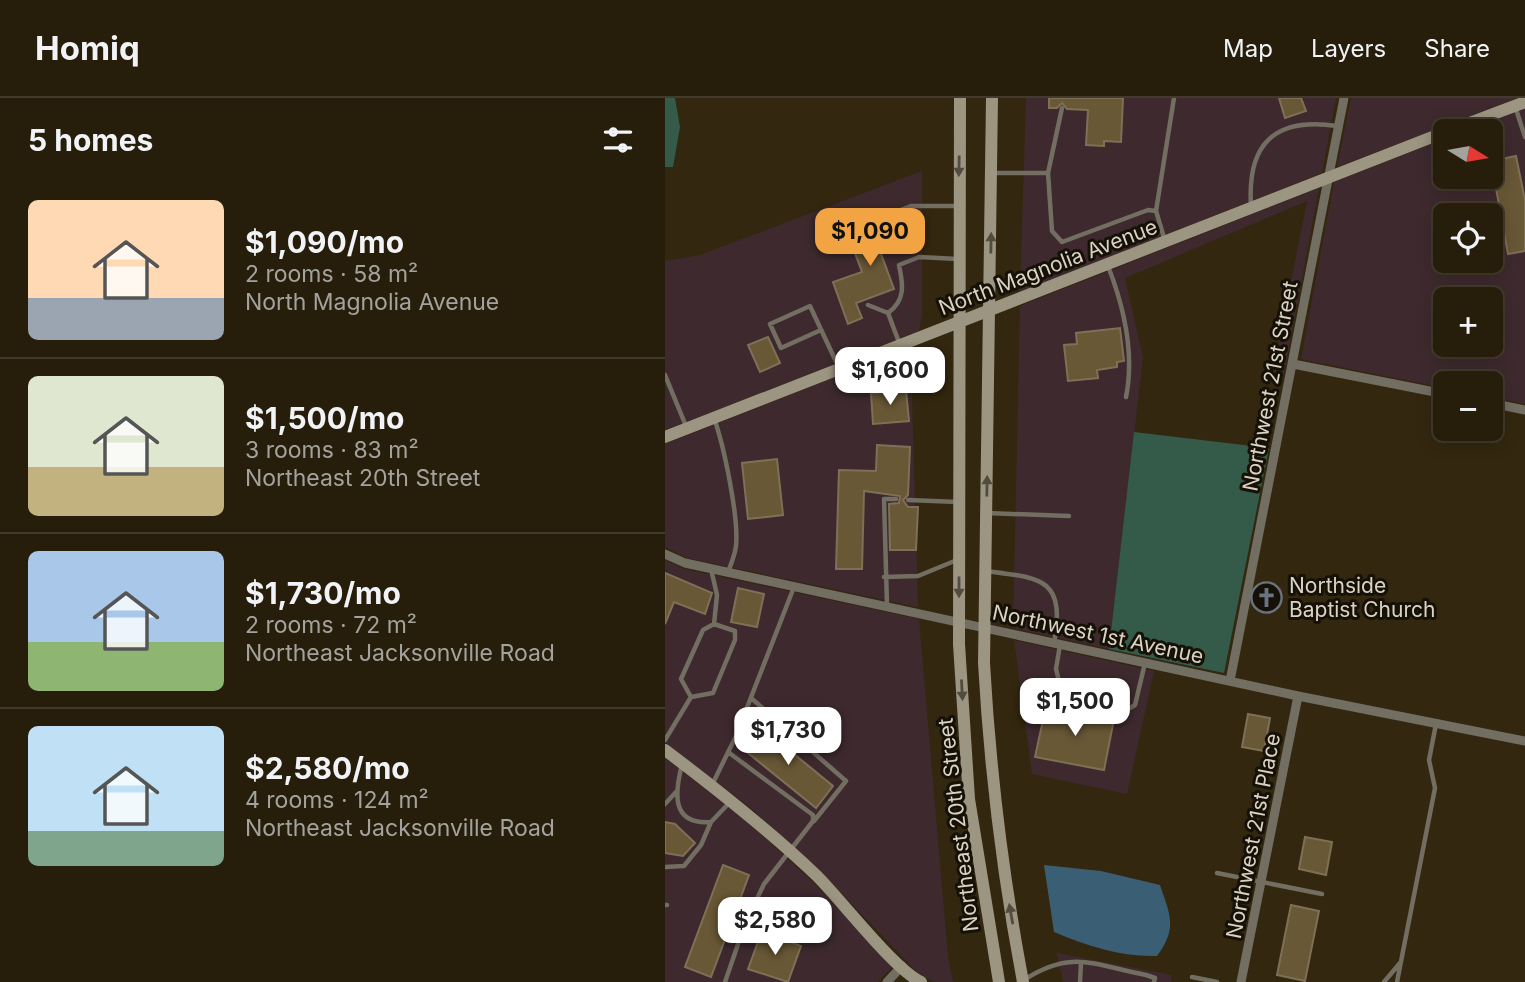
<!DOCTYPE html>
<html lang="en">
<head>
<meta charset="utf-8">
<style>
	body { margin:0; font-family:Inter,sans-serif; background:#322a19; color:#f1f3f6; height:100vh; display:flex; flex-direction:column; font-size:26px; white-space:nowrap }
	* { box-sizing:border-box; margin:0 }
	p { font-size:23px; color:#a4a29d }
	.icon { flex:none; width:38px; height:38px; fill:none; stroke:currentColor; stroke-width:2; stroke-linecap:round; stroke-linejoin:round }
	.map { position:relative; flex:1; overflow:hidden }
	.drawer { display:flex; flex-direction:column; background:#261d0b; width:665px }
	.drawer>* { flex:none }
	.needle { width:46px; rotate:101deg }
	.controls { position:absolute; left:768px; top:21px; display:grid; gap:14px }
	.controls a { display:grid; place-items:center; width:70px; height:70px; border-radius:10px; background:#261d0b; box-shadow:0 4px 18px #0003,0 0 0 2px #423b2c; font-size:35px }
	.price { position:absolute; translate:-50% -60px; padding:0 16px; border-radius:14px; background:#fff; color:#222; font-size:23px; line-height:46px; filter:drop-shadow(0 2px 4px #0008) }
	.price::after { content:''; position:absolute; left:50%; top:42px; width:21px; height:16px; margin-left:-10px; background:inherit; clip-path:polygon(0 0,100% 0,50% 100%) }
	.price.active { background:#f3a442; color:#111 }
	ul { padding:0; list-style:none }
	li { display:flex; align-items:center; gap:21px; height:175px; padding:0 28px }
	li+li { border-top:2px solid #423b2c }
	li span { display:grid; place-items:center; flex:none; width:196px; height:140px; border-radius:10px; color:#555 }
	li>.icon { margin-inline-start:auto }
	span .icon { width:84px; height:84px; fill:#fffc; stroke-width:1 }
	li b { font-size:30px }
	h2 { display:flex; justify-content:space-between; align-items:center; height:84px; padding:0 28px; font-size:30px }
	header { display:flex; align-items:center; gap:42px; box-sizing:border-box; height:98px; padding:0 35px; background:#261d0b; border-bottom:2px solid #423b2c }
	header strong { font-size:33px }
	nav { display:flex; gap:38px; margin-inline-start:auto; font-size:24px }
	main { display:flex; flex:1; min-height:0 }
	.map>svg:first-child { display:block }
	.commercial { fill:#3e2a2e; fill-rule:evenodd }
	.green { fill:#345b4a }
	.water { fill:#3a5e73 }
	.building { fill:#695836; stroke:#7e7056; stroke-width:2 }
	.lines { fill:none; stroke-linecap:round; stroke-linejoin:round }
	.lane { stroke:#736e62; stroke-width:4.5 }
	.street { stroke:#736e62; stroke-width:9 }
	.secondary { stroke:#9c9582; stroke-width:12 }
	.oneway { fill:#524c3e }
	.labels { text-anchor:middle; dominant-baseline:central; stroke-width:6; stroke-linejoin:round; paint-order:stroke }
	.street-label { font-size:21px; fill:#dad2c4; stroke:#161107 }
	.poi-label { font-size:21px; fill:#dad2c4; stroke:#161107; text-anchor:start }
</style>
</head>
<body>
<header>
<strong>Homiq</strong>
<nav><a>Map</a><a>Layers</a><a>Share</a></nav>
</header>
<main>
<section class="drawer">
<h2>5 homes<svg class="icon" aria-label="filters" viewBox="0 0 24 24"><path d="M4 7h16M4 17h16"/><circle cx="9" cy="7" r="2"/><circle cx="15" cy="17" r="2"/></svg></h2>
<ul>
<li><span style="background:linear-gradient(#ffd9b3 70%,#9aa5b1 0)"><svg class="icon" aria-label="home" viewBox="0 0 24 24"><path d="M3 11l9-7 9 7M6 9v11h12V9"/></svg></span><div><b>$1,090/mo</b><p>2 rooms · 58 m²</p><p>North Magnolia Avenue</p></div></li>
<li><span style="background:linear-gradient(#dfe7d0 65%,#c2b280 0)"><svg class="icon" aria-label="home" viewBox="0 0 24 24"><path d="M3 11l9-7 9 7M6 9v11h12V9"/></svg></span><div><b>$1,500/mo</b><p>3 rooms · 83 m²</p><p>Northeast 20th Street</p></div></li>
<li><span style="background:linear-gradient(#a9c7e8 65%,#8fb573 0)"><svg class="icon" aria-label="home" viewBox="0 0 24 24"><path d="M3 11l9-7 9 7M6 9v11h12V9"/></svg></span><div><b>$1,730/mo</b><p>2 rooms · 72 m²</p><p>Northeast Jacksonville Road</p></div></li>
<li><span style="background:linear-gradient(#bfe0f5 75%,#7fa58c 0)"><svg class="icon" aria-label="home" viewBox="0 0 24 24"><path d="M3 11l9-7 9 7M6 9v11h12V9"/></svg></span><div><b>$2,580/mo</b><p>4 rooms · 124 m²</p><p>Northeast Jacksonville Road</p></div></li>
</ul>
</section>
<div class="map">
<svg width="860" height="884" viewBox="0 0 860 884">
	<rect width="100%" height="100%" fill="#33270f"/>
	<!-- commercial -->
	<path class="commercial" d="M 361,0 L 671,0 L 657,75 L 355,194 Z
		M 686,0 L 852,0 L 672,69 Z
		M 860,10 L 860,306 L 826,299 L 826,285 L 780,285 L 780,290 L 636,261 L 669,84 L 780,41 L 780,79 L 826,79 L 826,33 L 801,33 ZM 780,117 L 826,117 L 826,163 L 780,163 ZM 780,201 L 826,201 L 826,247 L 780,247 Z
		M 257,73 L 257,218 L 254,233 L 0,332 L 0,163 L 35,157 Z
		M 654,90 L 619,276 L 608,274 L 642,103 L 460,180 L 478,260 L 444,551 L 348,530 L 355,208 Z
		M 250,248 L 246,266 L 253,509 L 22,460 L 0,449 L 0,346 Z
		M 0,462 L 19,471 L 254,521 L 283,859 L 288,884 L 270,884 L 254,876 L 157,775 L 87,711 L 0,645 Z
		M 349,542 L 489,573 L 462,696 L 367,676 Z
		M 0,660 L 78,720 L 147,783 L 228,868 L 213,884 L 0,884 Z
		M 392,855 L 507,877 L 506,884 L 398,884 Z"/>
	<!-- green -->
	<path class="green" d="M 0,0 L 10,0 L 15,29 L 8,69 L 0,69 Z
		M 469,334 L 604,350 L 559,575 L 444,551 Z"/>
	<!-- water -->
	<path class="water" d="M 379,767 L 436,773 L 495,787 C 505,817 513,830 492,858 C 455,859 423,848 389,834 Z"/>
	<!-- building -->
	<path class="building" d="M 384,0 L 458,0 L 456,44 L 439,43 L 439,48 L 421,47 L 423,12 L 402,11 L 397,5 L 392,10 L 384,10 Z
		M 614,0 L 636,0 L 641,13 L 620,20 Z
		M 851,58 L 860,102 L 860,153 L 843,156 L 826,63 Z
		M 238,121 L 246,142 L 215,153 L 229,191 L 191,205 L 197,220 L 183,226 L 168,184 L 197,174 L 185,142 Z
		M 455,230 L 459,263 L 452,264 L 452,269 L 432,272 L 433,280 L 403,283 L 399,247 L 412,246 L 411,235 Z
		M 103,239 L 115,265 L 95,274 L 83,247 Z
		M 241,292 L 244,323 L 208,326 L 206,295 Z
		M 212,347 L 245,349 L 243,397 L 238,402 L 243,409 L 253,409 L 251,452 L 225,452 L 224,406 L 234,405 L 235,398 L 199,393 L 197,471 L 171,471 L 174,372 L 211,373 Z
		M 112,361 L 118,417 L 83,421 L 77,365 Z
		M 0,475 L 47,495 L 40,516 L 9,504 L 0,526 Z
		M 73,490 L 99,496 L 92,529 L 66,524 Z
		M 381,608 L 449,621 L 439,672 L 370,659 Z
		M 583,616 L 605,620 L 599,653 L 577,649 Z
		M 96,629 L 168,688 L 151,710 L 78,651 Z
		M 0,724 L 10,726 L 30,745 L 18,758 L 0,755 Z
		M 640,739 L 667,744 L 661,777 L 634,771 Z
		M 58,767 L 84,777 L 46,879 L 20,869 Z
		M 626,807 L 654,813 L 640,883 L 612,877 Z
		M 97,833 L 136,848 L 123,884 L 83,871 Z"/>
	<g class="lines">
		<!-- lane -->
		<path class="lane" d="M 850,8 L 860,39
			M 327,75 L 383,75 L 387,133 L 397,144 L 483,112 L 491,113
			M 383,75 L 397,10
			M 586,108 C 582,46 609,19 672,28
			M 187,131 L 246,108 L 294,108
			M 500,143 L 491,113 L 509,0
			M 443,168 C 459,209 470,254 461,299
			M 203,207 L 223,215
			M 156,232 L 116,250 L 105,226 L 145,208 L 174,270
			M 235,247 L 223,215 C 241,202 238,186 234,167 L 254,159 L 293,161
			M 0,277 L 21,328
			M 49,320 C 59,348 74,420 71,448 C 70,457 66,466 63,474
			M 243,402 L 293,404
			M 321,415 L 404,418
			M 321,473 C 375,480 401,479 389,545
			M 219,479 L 253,478 L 292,462
			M 222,507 L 219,401 L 231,401
			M 395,547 L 391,571 L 397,595 L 465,610 L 470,607 L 480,565
			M 26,599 L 16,581 L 38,532 L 49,526
			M 86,600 L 181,683 L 149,723
			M 0,642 L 26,599 L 48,595 L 70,542 L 70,533 L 49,526 L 52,497 L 46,471
			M 17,666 C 10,694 5,727 46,724 L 66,703
			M 48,685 L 71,638 L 129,489
			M 0,706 L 11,694
			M 0,769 L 19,768 L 36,747 L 46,724
			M 552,775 L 657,796
			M 0,807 L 2,807
			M 527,879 L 552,884
			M 359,882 C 406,851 429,867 481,877 L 490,880 L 489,884
			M 60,884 L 80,826 L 99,786 L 148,723 L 148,717 L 63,654
			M 415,884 L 416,865
			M 719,884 L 735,865
			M 732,884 L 770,690 L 764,662 L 771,626"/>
		<!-- street -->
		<path class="street" d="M 628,266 L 780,296
			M 826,305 L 860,312
			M 0,456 L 20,465 L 633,598 L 860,643
			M 565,583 L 679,0
			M 222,884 L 237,868
			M 576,884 L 633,598"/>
		<!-- secondary -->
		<path class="secondary" d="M 295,0 L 294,546 L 304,701 L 334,884
			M 327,0 L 319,565 C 325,672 338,779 358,884
			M 783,33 L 860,4
			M 0,339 L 780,34
			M 0,652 C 53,692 104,732 152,778 C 177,803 229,871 256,884"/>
	</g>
	<!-- one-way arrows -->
	<defs><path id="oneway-solid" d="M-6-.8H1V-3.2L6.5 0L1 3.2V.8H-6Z" transform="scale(1.75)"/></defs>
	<g class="oneway">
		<use href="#oneway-solid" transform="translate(294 68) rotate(91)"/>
		<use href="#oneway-solid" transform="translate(326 145) rotate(-89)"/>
		<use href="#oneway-solid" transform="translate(322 388) rotate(-89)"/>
		<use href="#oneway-solid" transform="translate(294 489) rotate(90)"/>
		<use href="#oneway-solid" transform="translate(297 592) rotate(87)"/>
		<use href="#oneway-solid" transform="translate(346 816) rotate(-100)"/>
	</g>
	<!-- icons -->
	<defs>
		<symbol id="church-ring" viewBox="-11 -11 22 22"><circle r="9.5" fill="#161107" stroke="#6b7280" stroke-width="1.5"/><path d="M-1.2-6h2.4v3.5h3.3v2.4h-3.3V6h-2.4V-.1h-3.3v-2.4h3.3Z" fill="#6b7280"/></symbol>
	</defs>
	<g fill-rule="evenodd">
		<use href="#church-ring" x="584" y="482" width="35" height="35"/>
	</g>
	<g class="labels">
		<!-- street labels -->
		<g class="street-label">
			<text transform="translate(383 169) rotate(-21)">North Magnolia Avenue</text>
			<text transform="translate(605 288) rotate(-79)">Northwest 21st Street</text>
			<text transform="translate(433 536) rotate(12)">Northwest 1st Avenue</text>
			<text transform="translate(293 727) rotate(-97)">Northeast 20th Street</text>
			<text transform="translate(588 738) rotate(-79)">Northwest 21st Place</text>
		</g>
		<!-- poi labels -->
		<g class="poi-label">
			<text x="624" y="487">Northside<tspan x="624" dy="24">Baptist Church</tspan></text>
		</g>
	</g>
</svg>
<div class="controls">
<a><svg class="needle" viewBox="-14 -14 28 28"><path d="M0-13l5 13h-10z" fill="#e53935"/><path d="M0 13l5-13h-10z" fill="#a4a29d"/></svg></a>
<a><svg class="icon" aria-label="locate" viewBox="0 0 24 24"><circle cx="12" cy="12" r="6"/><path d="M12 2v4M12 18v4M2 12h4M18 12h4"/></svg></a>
<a>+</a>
<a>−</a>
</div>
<b class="price active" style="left:205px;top:170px">$1,090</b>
<b class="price" style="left:225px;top:309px">$1,600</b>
<b class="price" style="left:410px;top:640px">$1,500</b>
<b class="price" style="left:123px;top:669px">$1,730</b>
<b class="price" style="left:110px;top:859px">$2,580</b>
</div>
</main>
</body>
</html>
